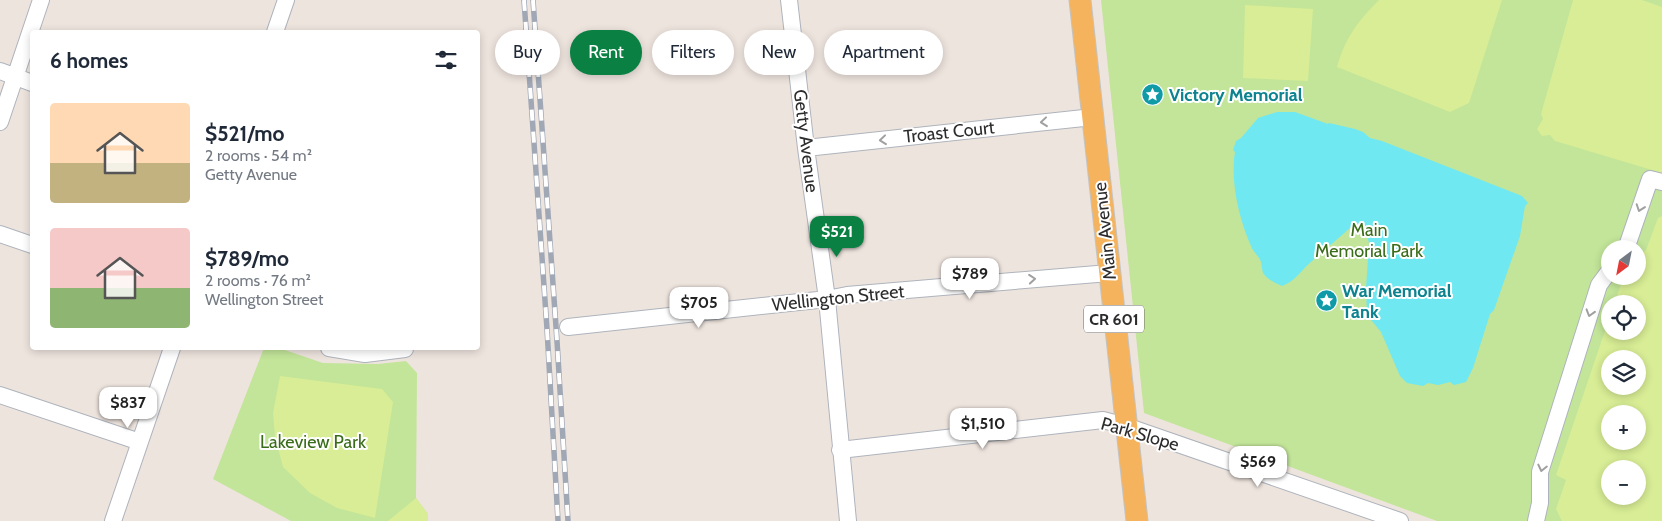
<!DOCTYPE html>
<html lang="en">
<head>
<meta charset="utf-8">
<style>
	body { margin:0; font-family:Cabin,sans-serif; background:#f2f2f3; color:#1f2937; height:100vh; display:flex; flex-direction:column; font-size:19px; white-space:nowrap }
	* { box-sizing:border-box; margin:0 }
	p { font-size:16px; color:#747a83 }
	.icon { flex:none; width:28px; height:28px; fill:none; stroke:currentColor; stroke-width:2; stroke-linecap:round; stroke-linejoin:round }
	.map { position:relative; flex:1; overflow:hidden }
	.drawer { position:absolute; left:30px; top:30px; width:450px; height:320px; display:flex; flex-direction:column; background:#fff; border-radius:5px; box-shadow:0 2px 8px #0003 }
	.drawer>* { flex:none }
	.banner { position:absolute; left:495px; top:30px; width:475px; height:45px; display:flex; gap:10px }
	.needle { width:32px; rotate:212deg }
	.fabs { position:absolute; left:1601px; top:240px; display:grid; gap:10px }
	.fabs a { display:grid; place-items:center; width:45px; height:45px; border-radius:50%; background:#fff; box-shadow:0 2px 8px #0003; font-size:25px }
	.price { position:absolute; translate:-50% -42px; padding:0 11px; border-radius:10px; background:#fff; color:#222; font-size:16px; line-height:32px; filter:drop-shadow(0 1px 2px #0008) }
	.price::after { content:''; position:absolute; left:50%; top:30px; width:15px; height:11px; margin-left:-8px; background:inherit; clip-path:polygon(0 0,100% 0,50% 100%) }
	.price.selected { background:#0b8043; color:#fff }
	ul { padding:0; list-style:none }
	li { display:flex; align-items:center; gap:15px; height:125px; padding:0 20px }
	li span { display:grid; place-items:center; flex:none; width:140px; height:100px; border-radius:5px; color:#555 }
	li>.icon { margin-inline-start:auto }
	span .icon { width:60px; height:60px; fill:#fffc; stroke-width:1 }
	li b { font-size:21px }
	h2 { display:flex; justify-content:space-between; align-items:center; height:60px; padding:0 20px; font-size:21px }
	.chip { padding:0 18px; border-radius:22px; background:#fff; box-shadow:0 2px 8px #0003; font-size:18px; line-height:45px }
	.chip.selected { background:#0b8043; color:#fff }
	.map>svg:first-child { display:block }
	.green { fill:#c2e599; fill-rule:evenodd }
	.pitch { fill:#d8ed95; fill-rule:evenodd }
	.water { fill:#6fe8f2 }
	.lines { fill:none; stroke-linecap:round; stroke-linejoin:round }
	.minor-casing { stroke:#aeb4bc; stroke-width:18 }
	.major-casing { stroke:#c4c4c4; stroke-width:23 }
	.minor { stroke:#fff; stroke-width:16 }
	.major { stroke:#f4b35c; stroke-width:21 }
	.rail-casing { stroke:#a0a8b6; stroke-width:5.5 }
	.rail { stroke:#fff; stroke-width:4; stroke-dasharray:11; stroke-linecap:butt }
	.oneway { stroke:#a0a0a0 }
	.labels { text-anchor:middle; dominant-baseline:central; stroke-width:4; stroke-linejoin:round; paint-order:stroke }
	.shield { fill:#fff; stroke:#6b6b6b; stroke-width:1 }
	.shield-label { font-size:16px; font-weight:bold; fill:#2c2c2c }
	.culture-label { font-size:18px; font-weight:bold; fill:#0d838f; stroke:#fff; text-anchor:start }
	.street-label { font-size:18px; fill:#2c2c2c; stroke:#fff }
	.park-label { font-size:18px; fill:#3a6c19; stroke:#fff }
</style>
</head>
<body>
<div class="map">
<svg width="1662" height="521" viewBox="0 0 1662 521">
	<rect width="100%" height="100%" fill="#eee4de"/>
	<!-- green -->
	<path class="green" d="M 1101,0 L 1662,0 L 1662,521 L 1437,521 L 1144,413 ZM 1610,249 L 1638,249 L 1638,276 L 1610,276 ZM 1610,304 L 1638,304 L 1638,331 L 1610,331 ZM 1610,359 L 1638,359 L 1638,386 L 1610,386 ZM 1610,414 L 1638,414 L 1638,441 L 1610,441 ZM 1610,469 L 1638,469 L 1638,496 L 1610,496 Z
		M 264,348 L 279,348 L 323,363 L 378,364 L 406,361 L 417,373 L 416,498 L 428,514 L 428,521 L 291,521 L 213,479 Z"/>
	<!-- pitch -->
	<path class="pitch" d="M 1379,0 L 1502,0 L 1469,103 L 1450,112 L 1337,67 C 1345,38 1358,21 1379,0 Z
		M 1573,0 L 1642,0 L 1662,7 L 1662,173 L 1555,141 L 1550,135 L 1542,136 L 1537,129 L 1543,119 L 1541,114 Z
		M 1245,5 L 1313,9 L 1308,81 L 1243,78 Z
		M 1662,216 L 1662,521 L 1562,521 L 1556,509 L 1566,480 L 1556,475 L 1610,316 L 1610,331 L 1638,331 L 1638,304 L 1614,304 L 1624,276 L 1638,276 L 1638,257 L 1646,250 L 1658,218 ZM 1610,359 L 1638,359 L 1638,386 L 1610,386 ZM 1610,414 L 1638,414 L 1638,441 L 1610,441 ZM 1610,469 L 1638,469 L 1638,496 L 1610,496 Z
		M 280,376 L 382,389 L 393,402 L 375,518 L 337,508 L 310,493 L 283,467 L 275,437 L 273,413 Z
		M 416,498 L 428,514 L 428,521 L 388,521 Z"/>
	<!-- water -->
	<path class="water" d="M 1277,112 L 1295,112 L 1328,124 L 1329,123 L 1355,129 L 1363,132 L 1370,138 L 1382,141 L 1522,196 L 1528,203 L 1525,206 L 1520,236 L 1494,310 L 1490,314 L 1473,368 L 1466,382 L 1454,385 L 1450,382 L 1438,385 L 1428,383 L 1423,386 L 1407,383 L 1400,376 L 1381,332 L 1367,315 L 1366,288 L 1369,243 L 1366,231 L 1360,226 L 1351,227 C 1338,239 1325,249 1312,261 C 1301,270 1296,281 1282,286 C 1275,283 1268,280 1263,273 C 1262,270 1262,266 1261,262 C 1259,256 1253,252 1251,246 C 1239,219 1230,181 1235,152 L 1233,150 L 1236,141 L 1241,138 L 1258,118 Z"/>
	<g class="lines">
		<defs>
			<path id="minor" d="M 789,0 L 806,148 L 827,299 L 848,521
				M 275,32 L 286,0
				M 0,71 L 32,83
				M 0,122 L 41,0
				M 806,148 L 1093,117
				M 0,234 L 32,245
				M 1626,249 L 1650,179 L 1662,182
				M 568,327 L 827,299 L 847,295 L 1109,273
				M 329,348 L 365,354 L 405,349
				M 0,395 L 140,442
				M 840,450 L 1103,420 L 1126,426 L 1400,521
				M 113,521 L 172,348
				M 1536,521 L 1540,503 L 1540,472 L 1599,285 L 1610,270"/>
			<path id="major" d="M 1080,0 L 1137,521"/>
		</defs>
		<!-- minor casing -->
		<use href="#minor" class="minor-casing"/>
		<!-- major casing -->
		<use href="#major" class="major-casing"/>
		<!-- minor -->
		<use href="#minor" class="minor"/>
		<!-- major -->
		<use href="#major" class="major"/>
		<defs>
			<path id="rail" d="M 524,0 L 547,329 L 558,521
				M 533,0 L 557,341 L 568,521"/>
		</defs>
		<!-- rail casing -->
		<use href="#rail" class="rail-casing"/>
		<!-- rail -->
		<use href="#rail" class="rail"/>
	</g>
	<!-- one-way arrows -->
	<defs><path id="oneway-chevron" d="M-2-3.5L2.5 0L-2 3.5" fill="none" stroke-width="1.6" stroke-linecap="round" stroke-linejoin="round" transform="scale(1.25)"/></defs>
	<g class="oneway">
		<use href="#oneway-chevron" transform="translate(1044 122) rotate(174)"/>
		<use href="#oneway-chevron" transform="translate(883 140) rotate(174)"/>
		<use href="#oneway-chevron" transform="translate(1640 208) rotate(109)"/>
		<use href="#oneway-chevron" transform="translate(1032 279) rotate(-5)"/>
		<use href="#oneway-chevron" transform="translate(1590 313) rotate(107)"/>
		<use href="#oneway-chevron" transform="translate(1542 468) rotate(103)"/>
	</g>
	<!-- icons -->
	<defs>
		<symbol id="sight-disc" viewBox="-11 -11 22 22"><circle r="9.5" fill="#0f9aa8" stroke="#fff"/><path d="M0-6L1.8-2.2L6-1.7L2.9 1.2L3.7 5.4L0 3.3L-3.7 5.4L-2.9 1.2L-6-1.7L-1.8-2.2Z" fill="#fff"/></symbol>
	</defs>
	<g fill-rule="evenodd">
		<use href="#sight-disc" x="1140" y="82" width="25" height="25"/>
		<use href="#sight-disc" x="1314" y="288" width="25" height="25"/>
	</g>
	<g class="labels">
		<!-- shield labels -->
		<rect class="shield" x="1084" y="305.5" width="60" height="27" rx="4"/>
		<g class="shield-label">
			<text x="1114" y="319">CR 601</text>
		</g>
		<!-- culture labels -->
		<g class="culture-label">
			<text x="1169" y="95">Victory Memorial</text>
			<text x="1342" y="291">War Memorial<tspan x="1342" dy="21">Tank</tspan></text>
		</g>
		<!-- street labels -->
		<g class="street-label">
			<text transform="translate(949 132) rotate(-6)">Troast Court</text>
			<text transform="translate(806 141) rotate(83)">Getty Avenue</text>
			<text transform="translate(1105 231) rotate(-96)">Main Avenue</text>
			<text transform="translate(838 298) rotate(-6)">Wellington Street</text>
			<text transform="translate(1140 434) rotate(16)">Park Slope</text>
		</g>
		<!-- park labels -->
		<g class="park-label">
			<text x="1369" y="230">Main<tspan x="1369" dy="21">Memorial Park</tspan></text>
			<text x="313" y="442">Lakeview Park</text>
		</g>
	</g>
</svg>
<div class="fabs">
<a><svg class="needle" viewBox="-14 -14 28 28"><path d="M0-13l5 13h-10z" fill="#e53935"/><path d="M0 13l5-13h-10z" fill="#747a83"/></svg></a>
<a><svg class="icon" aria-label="locate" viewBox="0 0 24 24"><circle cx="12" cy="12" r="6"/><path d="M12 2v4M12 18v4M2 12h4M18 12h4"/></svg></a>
<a><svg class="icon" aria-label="layers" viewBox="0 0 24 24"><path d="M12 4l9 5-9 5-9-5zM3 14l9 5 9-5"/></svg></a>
<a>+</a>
<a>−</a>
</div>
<b class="price selected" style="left:837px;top:258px">$521</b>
<b class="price" style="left:970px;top:300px">$789</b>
<b class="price" style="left:699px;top:329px">$705</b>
<b class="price" style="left:128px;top:429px">$837</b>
<b class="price" style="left:983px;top:450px">$1,510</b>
<b class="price" style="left:1258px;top:488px">$569</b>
<div class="banner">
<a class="chip">Buy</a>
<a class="chip selected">Rent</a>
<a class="chip">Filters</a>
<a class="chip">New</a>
<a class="chip">Apartment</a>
</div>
<section class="drawer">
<h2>6 homes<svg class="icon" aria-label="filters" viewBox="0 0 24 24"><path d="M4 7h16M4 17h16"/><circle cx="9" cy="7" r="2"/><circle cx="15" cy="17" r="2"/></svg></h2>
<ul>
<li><span style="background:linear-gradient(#ffd9b3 60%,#c2b280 0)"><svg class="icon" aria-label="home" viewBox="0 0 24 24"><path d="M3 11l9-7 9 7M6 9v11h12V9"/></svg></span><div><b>$521/mo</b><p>2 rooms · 54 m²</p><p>Getty Avenue</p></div></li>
<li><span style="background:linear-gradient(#f6c9c9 60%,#8fb573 0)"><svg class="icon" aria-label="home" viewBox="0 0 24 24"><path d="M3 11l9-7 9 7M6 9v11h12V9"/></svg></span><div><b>$789/mo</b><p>2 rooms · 76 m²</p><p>Wellington Street</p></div></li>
</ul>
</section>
</div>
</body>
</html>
